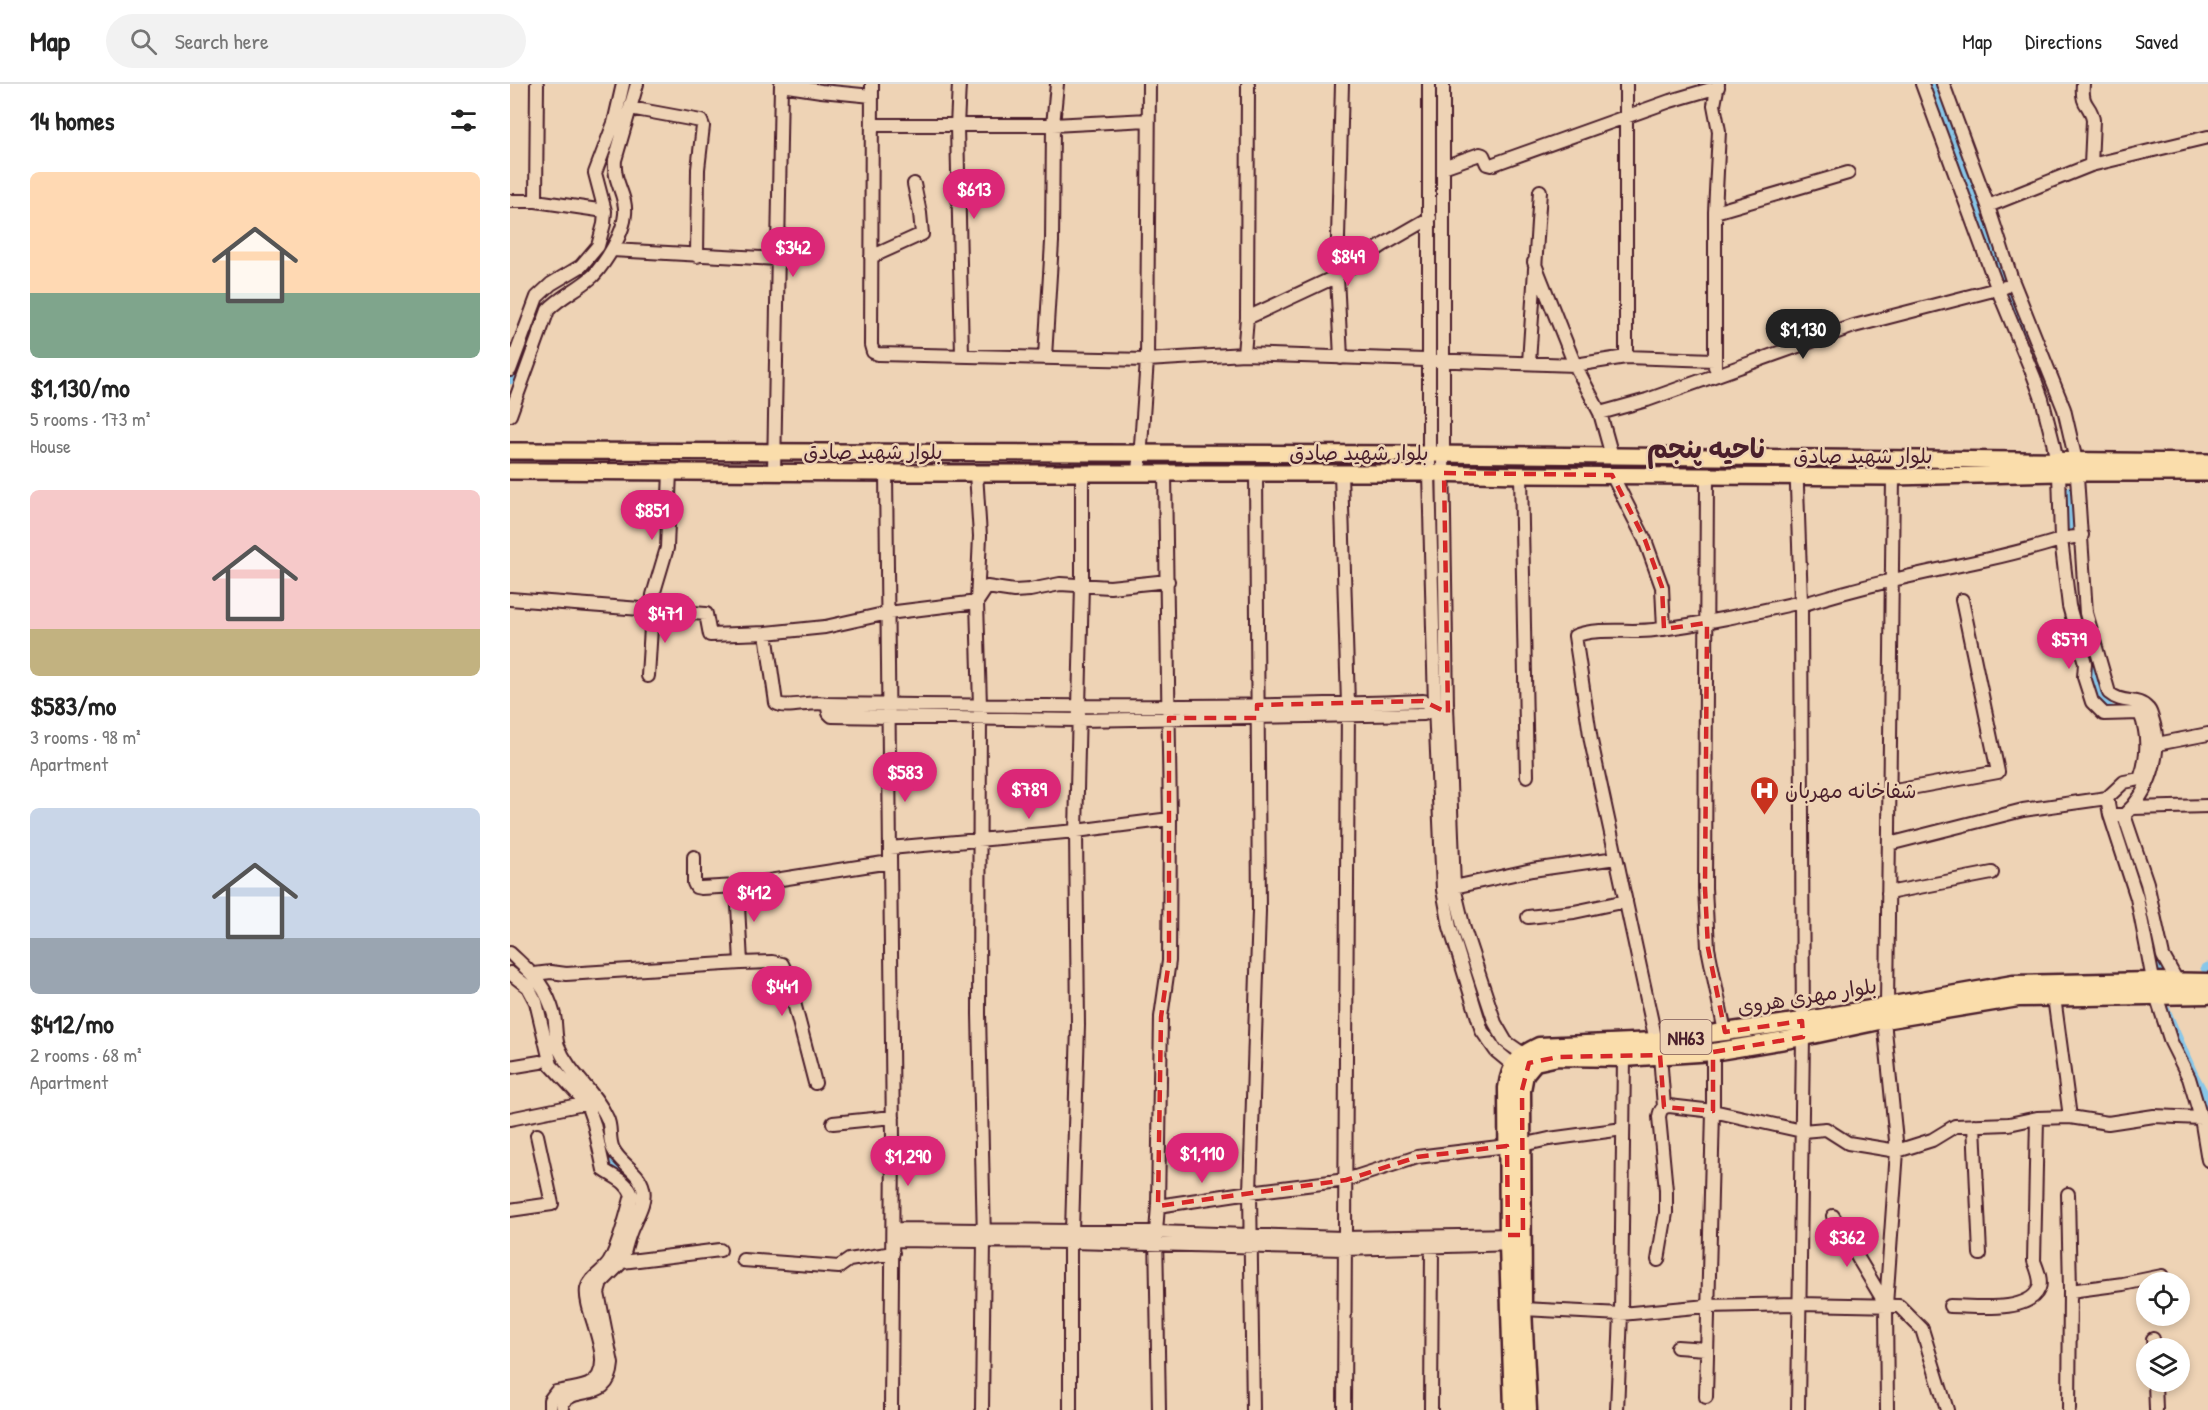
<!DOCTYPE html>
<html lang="en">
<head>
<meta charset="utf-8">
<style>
	body { margin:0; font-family:"Patrick Hand","Playpen Sans Arabic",sans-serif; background:#f2f2f2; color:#222; height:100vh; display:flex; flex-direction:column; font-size:22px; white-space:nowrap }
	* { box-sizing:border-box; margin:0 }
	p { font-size:20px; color:#767676 }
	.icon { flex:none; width:33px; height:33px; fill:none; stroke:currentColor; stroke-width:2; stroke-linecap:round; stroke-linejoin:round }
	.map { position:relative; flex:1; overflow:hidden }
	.panel { display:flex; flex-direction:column; background:#fff; width:510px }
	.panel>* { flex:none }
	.buttons { position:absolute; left:1626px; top:1188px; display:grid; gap:12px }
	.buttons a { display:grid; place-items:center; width:54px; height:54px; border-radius:50%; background:#fff; box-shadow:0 3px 9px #0003; font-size:30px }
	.price { position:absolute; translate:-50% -51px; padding:0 14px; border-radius:21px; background:#db2777; color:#fff; font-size:20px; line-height:39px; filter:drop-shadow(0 2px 3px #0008) }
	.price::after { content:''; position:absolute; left:50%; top:36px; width:18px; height:14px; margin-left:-9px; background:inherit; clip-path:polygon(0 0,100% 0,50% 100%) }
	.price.on { background:#222; color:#fff }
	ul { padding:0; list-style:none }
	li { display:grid; align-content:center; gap:12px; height:318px; padding:0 30px }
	li span { display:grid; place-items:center; height:186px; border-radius:9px; color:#555 }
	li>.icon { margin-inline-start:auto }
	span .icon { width:108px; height:108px; fill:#fffc; stroke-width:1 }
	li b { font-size:26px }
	h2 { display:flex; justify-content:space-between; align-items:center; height:72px; padding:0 30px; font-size:26px }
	header { display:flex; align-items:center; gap:36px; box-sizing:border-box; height:84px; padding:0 30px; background:#fff; border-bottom:2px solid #e0e0e0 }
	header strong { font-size:28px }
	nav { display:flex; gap:33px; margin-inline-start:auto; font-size:21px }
	.search { width:420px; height:54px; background:#f2f2f2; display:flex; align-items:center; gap:15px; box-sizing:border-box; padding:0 21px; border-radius:33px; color:#767676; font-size:22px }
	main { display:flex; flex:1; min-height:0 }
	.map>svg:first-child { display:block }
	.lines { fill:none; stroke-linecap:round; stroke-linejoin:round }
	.canal { stroke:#88c7e9; stroke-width:9 }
	.minor-casing { stroke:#4a1f2b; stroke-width:16 }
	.major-casing { stroke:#4a1f2b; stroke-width:20 }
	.highway-casing { stroke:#4a1f2b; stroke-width:21 }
	.minor { stroke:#eed3b5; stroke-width:12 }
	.major { stroke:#faddab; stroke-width:15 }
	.highway { stroke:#faddab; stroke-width:16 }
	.marked { fill:none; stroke:#d62828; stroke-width:4.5; stroke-dasharray:12 8; stroke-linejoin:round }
	.labels { text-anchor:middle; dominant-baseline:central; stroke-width:5; stroke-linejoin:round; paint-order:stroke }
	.shield { fill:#eed3b5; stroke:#7b5554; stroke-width:1.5 }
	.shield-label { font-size:20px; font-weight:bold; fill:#4a1f2b }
	.street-label { font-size:21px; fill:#4a1f2b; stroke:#eed3b5 }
	.poi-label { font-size:21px; fill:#4a1f2b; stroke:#eed3b5; text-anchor:start }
	.district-label { font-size:27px; font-weight:bold; fill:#4a1f2b; stroke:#eed3b5 }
</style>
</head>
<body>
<header>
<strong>Map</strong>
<div class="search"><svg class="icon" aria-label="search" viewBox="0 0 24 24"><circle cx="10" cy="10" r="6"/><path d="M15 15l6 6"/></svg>Search here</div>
<nav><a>Map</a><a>Directions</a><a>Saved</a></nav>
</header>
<main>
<section class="panel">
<h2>14 homes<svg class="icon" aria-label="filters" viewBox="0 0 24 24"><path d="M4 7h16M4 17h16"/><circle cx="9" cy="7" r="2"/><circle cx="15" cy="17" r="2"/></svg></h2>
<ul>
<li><span style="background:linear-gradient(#ffd9b3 65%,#7fa58c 0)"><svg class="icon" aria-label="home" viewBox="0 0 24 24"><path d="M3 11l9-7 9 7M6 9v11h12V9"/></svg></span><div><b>$1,130/mo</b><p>5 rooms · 173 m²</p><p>House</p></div></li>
<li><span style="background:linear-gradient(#f6c9c9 75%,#c2b280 0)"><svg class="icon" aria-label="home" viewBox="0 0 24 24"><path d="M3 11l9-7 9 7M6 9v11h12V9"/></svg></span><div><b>$583/mo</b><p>3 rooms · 98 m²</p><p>Apartment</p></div></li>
<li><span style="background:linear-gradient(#c9d6e8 70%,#9aa5b1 0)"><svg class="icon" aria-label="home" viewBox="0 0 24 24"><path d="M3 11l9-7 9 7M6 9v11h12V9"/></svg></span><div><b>$412/mo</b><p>2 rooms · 68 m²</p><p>Apartment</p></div></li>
</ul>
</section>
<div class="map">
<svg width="1698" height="1326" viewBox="0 0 1698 1326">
	<rect width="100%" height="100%" fill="#eed3b5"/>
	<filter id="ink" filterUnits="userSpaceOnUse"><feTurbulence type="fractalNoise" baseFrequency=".0167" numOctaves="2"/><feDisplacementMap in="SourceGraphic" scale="12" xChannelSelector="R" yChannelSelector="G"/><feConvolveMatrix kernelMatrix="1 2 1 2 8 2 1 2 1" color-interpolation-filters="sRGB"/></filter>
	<g filter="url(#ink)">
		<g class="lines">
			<!-- canal -->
			<path class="canal" d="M 1422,0 L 1480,156 L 1512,249
				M 0,296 L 6,280
				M 1556,459 L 1562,416 L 1560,407
				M 1578,575 L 1593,618 L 1601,626 L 1608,626
				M 1609,744 C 1627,779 1639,821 1641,860
				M 1641,871 L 1652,888
				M 1695,884 L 1698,883
				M 1656,926 L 1684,991 L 1695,1011 L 1696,1041
				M 86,1025 L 90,1031 L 92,1055
				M 94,1071 C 100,1091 129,1089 125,1114"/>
			<defs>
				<path id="minor" d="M 362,0 L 361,261 L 363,268 L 368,270 L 637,276 L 734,270 L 1065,281 L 1116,273 L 1204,276
					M 449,0 L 447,42 L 452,271
					M 919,0 L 919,389 L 925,622 L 933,806 L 940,843 L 972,947 L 986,967 L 1009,986
					M 933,0 L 933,370 L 937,622 L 944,803 L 954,845 L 985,939 L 996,958 L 1019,974
					M 1116,0 L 1116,273
					M 1412,0 L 1488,206 L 1524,293 L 1532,315 L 1543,358 L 1549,389 L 1551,455 L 1559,522 L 1575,579 L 1574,593 L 1582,618 L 1594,630 L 1630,629 C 1639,651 1638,673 1630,695 L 1614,698 L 1597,714 L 1600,731 L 1627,814 L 1646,911 L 1661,958 L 1679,994 L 1691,1034 L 1698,1076
					M 1433,0 L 1478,122 L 1501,193 L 1554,325 L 1566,377 L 1576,529 L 1599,609 C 1613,621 1627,613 1637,624 C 1641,627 1641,632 1643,637 C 1653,668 1639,710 1614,731 L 1600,731
					M 1573,0 C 1571,25 1581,19 1583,36 L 1581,81
					M 271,1 L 311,7 L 362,12
					M 120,24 L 191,37 L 193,42 L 188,85 L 187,172
					M 363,41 L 543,41 L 638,36
					M 933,83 L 970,70 L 973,71 L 977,80 L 981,81 L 1160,17 L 1208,3
					M 0,117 L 26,117 L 95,127
					M 26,117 L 27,0
					M 1478,122 L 1581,81 L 1698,53
					M 1205,128 L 1338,89
					M 102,166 L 268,175
					M 361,173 L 412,150 L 410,129 L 404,100
					M 1024,178 L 1065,281 L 1090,329 L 1102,372
					M 737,234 L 827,192 L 873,161 L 920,134
					M 734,270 L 737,234 L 738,0
					M 535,273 L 542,158 L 543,41 L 547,0
					M 831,274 L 827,192 L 832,0
					M 1019,279 L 1030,107
					M 1205,283 L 1205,128 L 1209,47 L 1204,21 L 1208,0
					M 0,286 L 27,213 L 41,200 L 71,182 L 88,162 L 94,140 L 95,127 L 85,89 L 104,39 L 113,0
					M 1090,329 L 1137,316 L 1344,242 L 1495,203
					M 0,331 L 38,226 C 51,212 69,205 83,192 C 96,178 114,149 115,130 C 117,111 103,99 105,76 L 127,0
					M 1286,374 L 1291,518 L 1293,953 L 1288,1326
					M 264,388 L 271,0
					M 376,389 L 383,1055 L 381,1326
					M 466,389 L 470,452 L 467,518 L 470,622 L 469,930 L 474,1156 L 472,1326
					M 629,389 L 637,276 L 639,0
					M 831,389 L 838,620 L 834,1326
					M 1011,391 L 1017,692
					M 1102,391 L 1135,456 L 1152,503 L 1154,545
					M 1197,392 L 1195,804 L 1198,864 L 1215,948
					M 0,515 L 196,530 L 200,551 L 256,549 L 315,543 L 378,529 L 467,518 L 477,503 L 504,507 L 520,506 L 550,500 L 600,503 L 658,497
					M 1291,521 C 1351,502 1413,489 1474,476 C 1500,470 1525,464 1550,456 C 1558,453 1565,454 1572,451
					M 256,549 L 266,619 C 276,626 302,616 317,620 C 516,622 715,625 913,617 L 925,622 L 930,622
					M 138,592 L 143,511 L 157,464 L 160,387
					M 317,620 L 319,629 L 322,632 L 568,636 L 914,630 L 925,622
					M 1647,660 L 1698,650
					M 1379,708 L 1488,688 L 1452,516
					M 1622,724 L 1698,722
					M 1614,731 L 1637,799 L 1653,872 L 1667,897
					M 1379,760 L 1513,726 L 1597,714
					M 380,764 L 566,747 L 660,735
					M 184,773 L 184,799 L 186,803 L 191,804 L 227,802 L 380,778
					M 227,802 L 231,879
					M 944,803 L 1022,786 L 1106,774
					M 1378,809 L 1482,789
					M 1018,833 L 1064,828 L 1116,817
					M 0,869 C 22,890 35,899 44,931 C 46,941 45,953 48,962 C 59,990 85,1007 97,1034 C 102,1043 98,1055 103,1065 C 110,1080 129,1087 133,1104 C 137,1120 123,1137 119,1152 C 116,1160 114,1169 112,1178
					M 0,889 L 18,903 L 26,918 L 41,981 L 77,1020 L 84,1040 L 94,1086 C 105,1094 117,1097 122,1111 C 116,1132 111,1157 100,1177 C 95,1187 80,1193 77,1205 C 73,1228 112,1286 78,1301 C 68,1305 56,1306 46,1308 L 40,1316 L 40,1326
					M 24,890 L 41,888 L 56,890 L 231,879 L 262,878 L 272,880 L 276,888 L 305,999
					M 1544,913 L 1560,1033
					M 1377,921 L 1383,393
					M 1374,936 L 1387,1067 L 1376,1221 L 1377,1326
					M 1146,957 L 1081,657 L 1065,552 C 1085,543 1122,549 1144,546 C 1194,540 1242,529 1291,518
					M 1150,971 L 1154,1023
					M 0,983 L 30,978
					M 0,1035 L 83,1018
					M 323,1039 L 383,1033
					M 1464,1041 L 1470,1170
					M 1012,1061 L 1039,1055 L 1113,1045
					M 1558,1110 L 1560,1207 L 1559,1326
					M 648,1122 L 740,1108 L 836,1096 L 907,1073 L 997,1062
					M 0,1126 L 42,1120 L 27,1051
					M 1323,1132 L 1376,1221
					M 383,1145 L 646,1148 L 833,1154 L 1006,1151
					M 383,1156 L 560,1158 L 834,1165 L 1006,1160
					M 233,1176 L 329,1183 L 339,1176 L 383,1169
					M 1148,1176 L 1156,1129 L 1156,1106 L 1149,1033 C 1150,1026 1152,1023 1159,1022 L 1203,1027 L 1292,1047 L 1316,1045 L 1338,1059 L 1387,1067 L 1422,1056 L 1445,1042 L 1499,1040 L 1527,1034 L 1560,1033 L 1598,1039 L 1644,1032 L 1691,1034
					M 1560,1207 L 1613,1200 L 1652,1192
					M 1440,1222 C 1462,1222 1519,1230 1529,1204 C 1532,1196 1527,1185 1524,1177 L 1527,1034
					M 1013,1225 L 1111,1230 L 1197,1222 L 1289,1220 L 1389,1222 L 1412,1245 L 1437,1326
					M 1643,1255 L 1644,1264
					M 1167,1263 L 1196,1265
					M 1645,1298 L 1646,1326
					M 1196,1313 L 1203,1027 L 1203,968
					M 53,1326 L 52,1319 C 68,1300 99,1319 102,1280 L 88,1209 L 91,1199 L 112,1178 L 210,1166
					M 560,1326 L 560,1158 L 562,1147 L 568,941 L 566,747 L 572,500 L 572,389
					M 649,1326 L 646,1148 L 648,1122 L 651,933 L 659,877 L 660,735 L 655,389
					M 743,1326 L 740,1108 L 749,827 L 746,388
					M 921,1326 L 922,1163
					M 1107,1326 L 1111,1230 L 1114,974"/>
				<path id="major" d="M 0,367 L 919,370 L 1698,378
					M 0,387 L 376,389 L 919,389 L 1011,391 L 1383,393 L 1549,389 L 1698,389"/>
				<path id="highway" d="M 1003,1326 L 998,1160 L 997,1004 C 1000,981 1009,971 1029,962 L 1146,957 L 1215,948 L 1292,937 L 1503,900 L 1642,897 L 1698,898
					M 1018,1326 L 1013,1225 L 1012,1006 L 1015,990 L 1025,978 L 1048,973 L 1114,974 L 1203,968 L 1293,953 L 1374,936 L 1508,914 L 1698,911"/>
			</defs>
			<!-- minor casing -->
			<use href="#minor" class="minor-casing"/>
			<!-- major casing -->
			<use href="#major" class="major-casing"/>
			<!-- highway casing -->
			<use href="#highway" class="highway-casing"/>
			<!-- minor -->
			<use href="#minor" class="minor"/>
			<!-- major -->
			<use href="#major" class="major"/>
			<!-- highway -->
			<use href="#highway" class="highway"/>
		</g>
	</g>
	<!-- marked area -->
	<path class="marked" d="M 934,389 L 1102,391 L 1135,456 L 1152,503 L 1154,545 L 1197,539 L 1195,804 L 1198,864 L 1215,948 L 1292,937 L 1293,953 L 1203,968 L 1203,1027 L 1154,1023 L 1150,971 L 1048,973 L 1019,979 L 1012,1006 L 1013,1151 L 998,1151 L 997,1062 L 907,1073 L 836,1096 L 648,1122 L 651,933 L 659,877 L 659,634 L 747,634 L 747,621 L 913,617 L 938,629 Z"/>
	<!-- icons -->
	<defs>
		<symbol id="hospital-pin" viewBox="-11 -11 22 30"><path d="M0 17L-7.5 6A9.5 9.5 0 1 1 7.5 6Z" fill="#c8321e" stroke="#eed3b5"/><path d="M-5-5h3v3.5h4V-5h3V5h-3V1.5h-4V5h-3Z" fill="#fff"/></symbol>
	</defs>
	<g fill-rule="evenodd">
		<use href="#hospital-pin" x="1238" y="690" width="33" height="45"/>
	</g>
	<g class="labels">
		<!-- shield labels -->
		<rect class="shield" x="1150.5" y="936" width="51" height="34" rx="4.5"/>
		<g class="shield-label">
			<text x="1176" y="953">NH63</text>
		</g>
		<!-- street labels -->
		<g class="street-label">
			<text x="363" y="367">بلوار شهید صادق</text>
			<text x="849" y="368">بلوار شهید صادق</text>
			<text x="1353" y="371">بلوار شهید صادق</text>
			<text transform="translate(1297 912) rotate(-9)">بلوار مهری هروی</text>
		</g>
		<!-- poi labels -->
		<g class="poi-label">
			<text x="1275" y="706">شفاخانه مهربان</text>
		</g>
		<!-- district labels -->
		<g class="district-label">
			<text x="1196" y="364">ناحیه پنجم</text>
		</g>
	</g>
</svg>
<div class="buttons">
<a><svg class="icon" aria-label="locate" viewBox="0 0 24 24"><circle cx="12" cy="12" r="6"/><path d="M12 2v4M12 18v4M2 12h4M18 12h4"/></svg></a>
<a><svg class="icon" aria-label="layers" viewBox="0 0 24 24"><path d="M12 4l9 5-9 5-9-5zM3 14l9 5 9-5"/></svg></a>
</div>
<b class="price" style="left:464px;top:136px">$613</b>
<b class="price" style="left:283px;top:194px">$342</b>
<b class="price" style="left:838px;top:203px">$849</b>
<b class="price on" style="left:1293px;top:276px">$1,130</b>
<b class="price" style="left:142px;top:457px">$851</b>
<b class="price" style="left:155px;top:560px">$471</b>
<b class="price" style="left:1559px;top:586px">$579</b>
<b class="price" style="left:395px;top:719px">$583</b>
<b class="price" style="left:519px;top:736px">$789</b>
<b class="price" style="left:244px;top:839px">$412</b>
<b class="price" style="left:272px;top:933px">$441</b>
<b class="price" style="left:692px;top:1100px">$1,110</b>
<b class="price" style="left:398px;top:1103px">$1,290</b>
<b class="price" style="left:1337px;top:1184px">$362</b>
</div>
</main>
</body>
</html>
